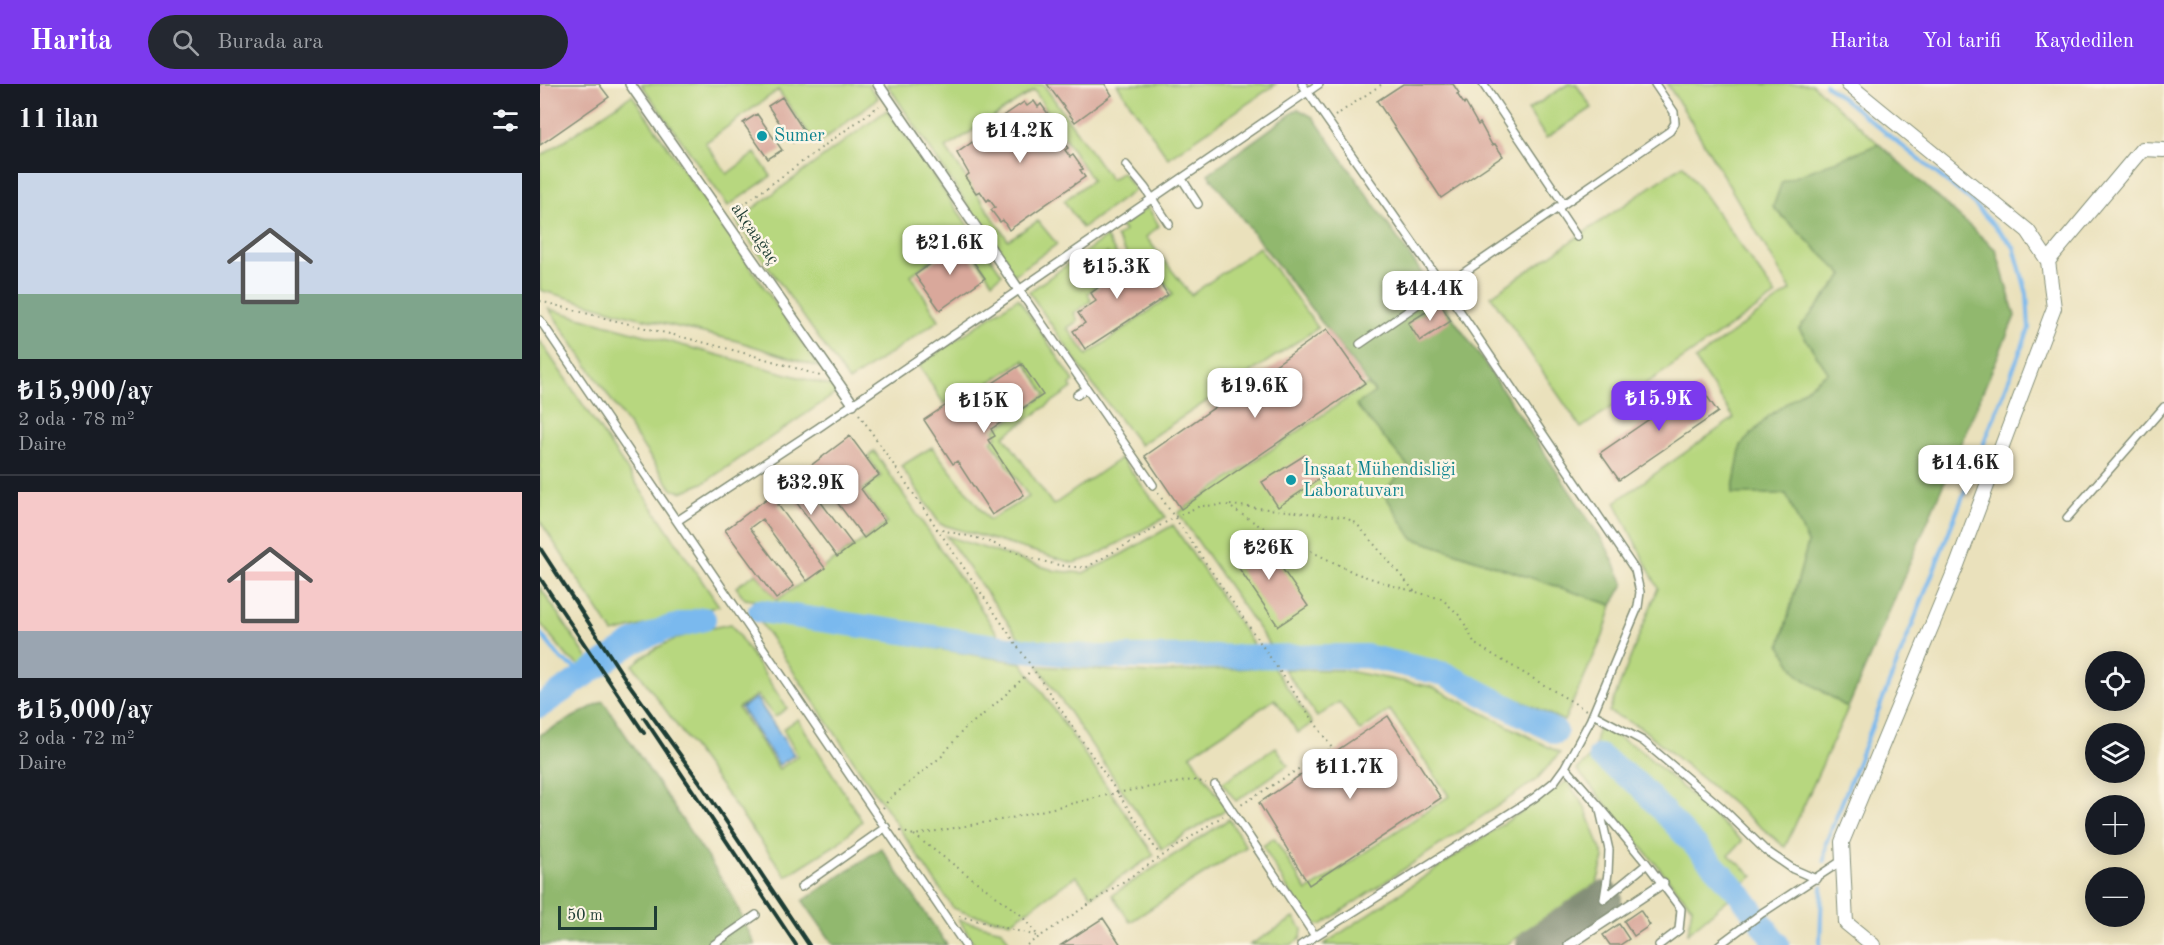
<!DOCTYPE html>
<html lang="tr">
<head>
<meta charset="utf-8">
<style>
	body { margin:0; font-family:"Old Standard TT",serif; background:#242831; color:#f1f3f6; height:100vh; display:flex; flex-direction:column; font-size:22px; white-space:nowrap }
	* { box-sizing:border-box; margin:0 }
	p { font-size:20px; color:#9ea1a6 }
	.icon { flex:none; width:33px; height:33px; fill:none; stroke:currentColor; stroke-width:2; stroke-linecap:round; stroke-linejoin:round }
	.map { position:relative; flex:1; overflow:hidden }
	.panel { display:flex; flex-direction:column; background:#171b24; width:540px }
	.panel>* { flex:none }
	.tools { position:absolute; left:1545px; top:567px; display:grid; gap:12px }
	.tools a { display:grid; place-items:center; width:60px; height:60px; border-radius:50%; background:#171b24; box-shadow:0 3px 15px #0003; font-size:30px }
	.scale { position:absolute; left:18px; bottom:15px; width:99px; box-sizing:border-box; padding-left:6px; border:3px solid #1f3d34; border-top:0; font-size:16px; line-height:21px; white-space:nowrap; color:#1f3d34; -webkit-text-stroke:4px #fcf5e5; paint-order:stroke }
	.price { position:absolute; translate:-50% -51px; padding:0 14px; border-radius:12px; background:#fff; color:#222; font-size:20px; line-height:39px; filter:drop-shadow(0 2px 3px #0008) }
	.price::after { content:''; position:absolute; left:50%; top:36px; width:18px; height:14px; margin-left:-9px; background:inherit; clip-path:polygon(0 0,100% 0,50% 100%) }
	.price.active { background:#7c3aed; color:#fff }
	ul { padding:0; list-style:none }
	li { display:grid; align-content:center; gap:12px; height:318px; padding:0 18px }
	li+li { border-top:2px solid #363941 }
	li span { display:grid; place-items:center; height:186px; border-radius:0px; color:#555 }
	li>.icon { margin-inline-start:auto }
	span .icon { width:108px; height:108px; fill:#fffc; stroke-width:1 }
	li b { font-size:26px }
	h2 { display:flex; justify-content:space-between; align-items:center; height:72px; padding:0 18px; font-size:26px }
	header { display:flex; align-items:center; gap:36px; box-sizing:border-box; height:84px; padding:0 30px; background:#7c3aed; color:#fff }
	header strong { font-size:28px }
	nav { display:flex; gap:33px; margin-inline-start:auto; font-size:21px }
	.search { width:420px; height:54px; background:#242831; display:flex; align-items:center; gap:15px; box-sizing:border-box; padding:0 21px; border-radius:33px; color:#9ea1a6; font-size:22px }
	main { display:flex; flex:1; min-height:0 }
	.map>svg:first-child { display:block }
	.green { fill:#b7d77f; stroke:#6b8a5a; stroke-width:1.5 }
	.forest { fill:#91b86e; stroke:#587a51; stroke-width:1.5 }
	.water { fill:#7ab9ee; stroke:#4c7b91; stroke-width:1.5 }
	.lines { fill:none; stroke-linecap:round; stroke-linejoin:round }
	.stream { stroke:#7ab9ee; stroke-width:4 }
	.river { stroke:#7ab9ee; stroke-width:24 }
	.taxiway { stroke:#848f78; stroke-width:36 }
	.building { fill:#d9a89b }
	.service-casing { stroke:#848f78; stroke-width:10 }
	.pedestrian-casing { stroke:#848f78; stroke-width:12 }
	.minor-casing { stroke:#848f78; stroke-width:16 }
	.path { stroke:#848f78; stroke-width:2; stroke-dasharray:1.5 4.5; stroke-linecap:butt }
	.service { stroke:#fff; stroke-width:7 }
	.pedestrian { stroke:#fff; stroke-width:9 }
	.minor { stroke:#fff; stroke-width:14 }
	.rail { stroke:#1f3d34; stroke-width:4 }
	.culture-dot { fill:#0f9aa8; stroke:#fcf5e5; stroke-width:2 }
	.labels { text-anchor:middle; dominant-baseline:central; stroke-width:5; stroke-linejoin:round; paint-order:stroke }
	.culture-label { font-size:18px; fill:#0d838f; stroke:#fcf5e5; text-anchor:start }
	.street-label { font-size:18px; fill:#1f3d34; stroke:#fcf5e5 }
</style>
</head>
<body>
<header>
<strong>Harita</strong>
<div class="search"><svg class="icon" aria-label="search" viewBox="0 0 24 24"><circle cx="10" cy="10" r="6"/><path d="M15 15l6 6"/></svg>Burada ara</div>
<nav><a>Harita</a><a>Yol tarifi</a><a>Kaydedilen</a></nav>
</header>
<main>
<section class="panel">
<h2>11 ilan<svg class="icon" aria-label="filters" viewBox="0 0 24 24"><path d="M4 7h16M4 17h16"/><circle cx="9" cy="7" r="2"/><circle cx="15" cy="17" r="2"/></svg></h2>
<ul>
<li><span style="background:linear-gradient(#c9d6e8 65%,#7fa58c 0)"><svg class="icon" aria-label="home" viewBox="0 0 24 24"><path d="M3 11l9-7 9 7M6 9v11h12V9"/></svg></span><div><b>₺15,900/ay</b><p>2 oda · 78 m²</p><p>Daire</p></div></li>
<li><span style="background:linear-gradient(#f6c9c9 75%,#9aa5b1 0)"><svg class="icon" aria-label="home" viewBox="0 0 24 24"><path d="M3 11l9-7 9 7M6 9v11h12V9"/></svg></span><div><b>₺15,000/ay</b><p>2 oda · 72 m²</p><p>Daire</p></div></li>
</ul>
</section>
<div class="map">
<svg width="1624" height="861" viewBox="0 0 1624 861">
	<rect width="100%" height="100%" fill="#fcf5e5"/>
	<filter id="ink" filterUnits="userSpaceOnUse"><feTurbulence type="fractalNoise" baseFrequency=".0167" numOctaves="2"/><feDisplacementMap in="SourceGraphic" scale="12" xChannelSelector="R" yChannelSelector="G"/><feConvolveMatrix kernelMatrix="1 2 1 2 8 2 1 2 1" color-interpolation-filters="sRGB"/></filter>
	<filter id="wash" filterUnits="userSpaceOnUse"><feTurbulence type="fractalNoise" baseFrequency=".008" numOctaves="4" result="noise"/><feDisplacementMap in="SourceGraphic" scale="24" xChannelSelector="R" yChannelSelector="G"/><feGaussianBlur stdDeviation="1.35" result="paint"/><feColorMatrix in="noise" values="0 0 0 0 0 0 0 0 0 0 0 0 0 0 0 0 0 1.4 0 .05"/><feComposite in="paint" operator="in"/></filter>
	<g filter="url(#wash)">
		<rect width="100%" height="100%" fill="#eae1bc"/>
		<!-- green -->
		<path class="green" d="M 101,0 L 328,0 L 338,14 L 277,61 L 238,6 L 165,59 L 187,90 L 215,69 L 231,92 L 188,122 Z
			M 347,0 L 503,0 L 571,96 L 582,88 L 595,106 L 542,144 L 524,117 L 552,96 L 494,6 L 406,64 L 468,156 L 498,137 L 517,160 L 474,191 Z
			M 577,0 L 736,0 L 628,74 Z
			M 1028,0 L 1036,0 L 1052,24 L 1006,54 L 988,26 Z
			M 1127,0 L 1272,0 L 1339,60 L 1242,98 L 1233,123 L 1303,191 L 1259,245 L 1288,288 L 1228,333 L 1201,361 L 1192,409 L 1246,410 L 1268,459 L 1240,562 L 1259,592 L 1308,624 L 1245,763 L 1100,643 L 1069,628 L 1118,504 L 1075,418 L 1194,334 L 1155,276 L 1251,206 L 1146,29 Z
			M 92,11 L 279,283 L 197,257 L 88,231 L 0,206 L 0,73 Z
			M 347,26 L 462,190 L 452,198 L 423,153 L 371,191 L 399,236 L 309,297 L 196,137 Z
			M 1143,81 L 1236,211 L 1041,344 L 951,212 Z
			M 608,123 L 619,142 L 606,153 L 651,211 L 719,163 L 778,244 L 600,361 L 550,297 L 489,208 L 566,153 L 585,184 L 580,188 L 567,169 L 545,185 L 555,203 L 548,209 L 551,217 L 534,229 L 538,237 L 527,244 L 547,271 L 633,210 L 606,173 L 593,179 L 576,153 L 585,147 L 580,143 Z
			M 478,214 L 534,297 L 530,301 L 532,304 L 464,352 L 513,421 L 581,374 L 626,433 L 553,473 L 533,479 L 400,440 L 361,382 L 392,363 L 449,436 L 489,413 L 451,357 L 457,353 L 454,346 L 506,311 L 484,276 L 433,309 L 429,304 L 404,320 L 379,281 Z
			M 9,225 L 291,302 L 298,308 L 165,398 L 142,408 L 132,405 Z
			M 0,257 L 179,522 L 73,549 L 0,437 Z
			M 827,301 L 836,309 L 816,321 L 868,382 L 872,454 L 1072,521 L 1063,552 L 1024,637 L 904,581 L 819,566 L 732,564 L 638,429 Z
			M 334,367 L 460,553 L 205,515 L 196,503 L 216,489 L 237,516 L 347,439 L 322,406 L 341,392 L 328,373 Z
			M 633,441 L 715,563 L 559,566 L 482,558 L 406,452 L 516,487 L 543,489 L 575,474 Z
			M 0,503 L 52,581 L 45,585 L 28,573 L 0,539 Z
			M 218,535 L 482,579 L 614,771 L 552,812 L 536,792 L 471,838 L 429,830 L 413,824 Z
			M 191,540 L 247,624 L 235,633 L 217,611 L 198,624 L 239,685 L 258,672 L 243,645 L 258,635 L 322,737 L 297,760 L 246,792 L 93,581 C 121,556 155,547 191,540 Z
			M 498,582 L 608,589 L 733,583 L 772,639 L 758,649 L 735,615 L 650,671 L 687,725 L 622,765 Z
			M 744,585 L 802,586 L 893,603 L 1020,669 L 996,696 L 781,841 L 774,840 L 753,814 L 723,762 L 734,754 L 767,807 L 909,712 L 850,626 L 820,647 L 799,618 L 777,633 Z
			M 1058,643 L 1098,664 L 1202,757 L 1189,771 L 1213,792 L 1200,802 L 1083,677 L 1055,661 Z
			M 736,663 L 748,681 L 696,717 L 682,699 Z
			M 1050,673 L 1093,705 L 1192,812 L 1148,849 L 1152,823 L 1037,686 Z
			M 1027,697 L 1045,723 L 1064,774 L 1057,799 L 966,861 L 783,861 Z
			M 689,735 L 706,763 L 590,838 L 572,811 Z
			M 754,834 L 762,845 L 761,854 L 751,861 L 710,861 Z
			M 419,836 L 462,846 L 471,861 L 435,861 Z"/>
		<!-- forest -->
		<path class="forest" d="M 758,25 L 773,33 L 950,287 L 1066,462 L 1084,500 L 1072,521 L 872,454 L 843,408 L 868,382 L 816,321 L 835,308 L 668,90 Z
			M 1339,60 L 1456,166 L 1475,232 L 1308,624 L 1259,592 L 1240,562 L 1268,459 L 1246,410 L 1192,410 L 1201,361 L 1228,333 L 1288,288 L 1259,245 L 1303,191 L 1233,123 L 1242,98 Z
			M 63,617 L 189,806 L 215,861 L 0,861 L 0,651 Z
			M 341,764 L 407,861 L 294,861 L 263,817 Z"/>
		<!-- water -->
		<path class="water" d="M 216,614 L 254,671 L 239,681 L 201,624 Z"/>
		<g class="lines">
			<!-- stream -->
			<path class="stream" d="M 0,549 L 22,576 L 45,589
				M 1284,777 L 1286,759 L 1489,245 L 1487,210 L 1474,163 L 1431,117 L 1285,0
				M 1280,861 L 1282,803"/>
			<!-- river -->
			<path class="river" d="M 220,527 L 476,565 L 557,573 L 826,572 L 905,590 L 1016,648
				M 0,622 L 92,559 L 124,545 L 164,535
				M 1060,672 L 1099,701 L 1200,810 L 1238,861"/>
			<!-- taxiway -->
			<path class="taxiway" d="M 994,861 L 1064,815"/>
		</g>
		<g id="blocks">
			<!-- building -->
			<path class="building" d="M 0,0 L 59,0 L 69,13 L 0,61 Z
				M 507,0 L 565,0 L 572,11 L 535,38 Z
				M 863,0 L 913,0 L 919,9 L 917,10 L 924,20 L 925,18 L 938,41 L 940,39 L 952,61 L 955,60 L 963,72 L 901,114 L 837,17 Z
				M 242,13 L 266,50 L 253,59 L 228,22 Z
				M 494,17 L 498,23 L 501,20 L 523,51 L 520,53 L 528,64 L 525,66 L 530,73 L 533,71 L 543,85 L 540,86 L 545,93 L 469,146 L 463,136 L 460,138 L 451,126 L 455,123 L 449,115 L 447,117 L 440,107 L 436,109 L 425,93 L 429,90 L 417,69 L 438,54 L 436,51 L 484,18 L 487,22 Z
				M 217,30 L 242,66 L 228,75 L 203,39 Z
				M 420,159 L 445,194 L 400,226 L 375,191 Z
				M 566,173 L 579,192 L 588,186 L 593,192 L 609,182 L 628,211 L 545,265 L 533,247 L 545,239 L 538,229 L 556,217 L 551,209 L 559,203 L 547,185 Z
				M 900,219 L 911,237 L 880,257 L 868,239 Z
				M 787,245 L 825,299 L 641,425 L 605,372 Z
				M 482,280 L 503,311 L 451,345 L 455,352 L 448,356 L 484,411 L 452,431 L 417,377 L 413,380 L 384,336 L 429,306 L 433,312 Z
				M 1159,301 L 1178,328 L 1079,396 L 1060,369 Z
				M 310,352 L 339,391 L 321,405 L 345,438 L 324,454 L 278,393 L 268,401 L 313,461 L 297,473 L 251,411 L 238,421 L 285,484 L 267,497 L 222,435 L 210,444 L 254,502 L 236,515 L 185,446 Z
				M 765,371 L 781,394 L 738,423 L 722,398 Z
				M 719,451 L 768,522 L 738,542 L 690,471 Z
				M 848,632 L 901,714 L 769,801 L 719,719 Z
				M 1100,826 L 1110,841 L 1094,852 L 1084,837 Z
				M 563,834 L 581,861 L 521,861 Z
				M 1079,840 L 1089,855 L 1080,861 L 1070,861 L 1063,851 Z"/>
		</g>
	</g>
	<g filter="url(#ink)">
		<use href="#blocks" fill-opacity="0" stroke="#848f78" stroke-width="1.5"/>
		<g class="lines">
			<defs>
				<path id="service" d="M 943,0 L 1023,119
					M 586,81 L 605,104 L 629,140
					M 642,95 L 658,120
					M 1017,123 L 1037,153
					M 479,206 L 613,401
					M 0,236 L 425,861
					M 820,260 L 1130,47 L 1135,39 L 1134,28 L 1115,0
					M 537,311 L 546,305
					M 1527,434 L 1624,323
					M 137,437 L 278,344 L 779,0
					M 1053,630 L 1103,657 L 1180,722 L 1225,766 L 1253,785 L 1276,795
					M 1025,683 L 1059,722 L 1069,766 L 1068,789 L 1064,815
					M 675,701 L 775,852
					M 1060,723 L 1107,780 L 1064,815
					M 1107,780 L 1141,825 L 1139,846 L 1119,861
					M 261,803 L 346,743
					M 173,861 L 216,831
					M 761,861 L 994,714 L 1014,698 L 1025,683 L 1050,637 L 1098,523 L 1100,508 L 1095,486 L 903,202 L 762,0
					M 1179,861 L 1222,829 L 1303,776"/>
				<path id="pedestrian" d="M 90,0 L 313,320
					M 338,0 L 479,206
					M 1029,861 L 1123,799"/>
				<path id="minor" d="M 1308,0 L 1488,147 L 1508,177 L 1514,224 L 1417,481 L 1302,758 L 1306,839 L 1333,861
					M 1508,177 L 1602,65 L 1624,66"/>
			</defs>
			<!-- service casing -->
			<use href="#service" class="service-casing"/>
			<!-- pedestrian casing -->
			<use href="#pedestrian" class="pedestrian-casing"/>
			<!-- minor casing -->
			<use href="#minor" class="minor-casing"/>
			<!-- path -->
			<path class="path" d="M 795,32 L 842,0
				M 193,128 L 339,22
				M 0,217 C 93,243 188,261 280,292
				M 319,330 L 620,771
				M 618,409 L 792,664 L 701,721
				M 690,421 L 804,433 L 816,439 L 875,508
				M 396,445 C 410,448 424,451 437,454 C 473,465 508,485 547,483 L 635,433 L 660,422 L 687,421 L 720,442 L 815,489 L 854,502 L 902,515 L 921,533 L 935,560 L 1046,626
				M 343,724 L 349,715 L 402,672 L 424,645 L 449,626 L 492,586
				M 360,747 L 374,751 L 471,734 L 576,709 L 653,696 L 666,699
				M 374,751 L 481,831 L 499,853
				M 419,832 L 497,852
				M 487,861 L 683,732"/>
			<!-- service -->
			<use href="#service" class="service"/>
			<!-- pedestrian -->
			<use href="#pedestrian" class="pedestrian"/>
			<!-- minor -->
			<use href="#minor" class="minor"/>
			<!-- rail -->
			<path class="rail" d="M 0,464 L 86,596 L 159,697 L 269,861
				M 0,494 L 104,649
				M 104,634 L 256,861"/>
		</g>
	</g>
	<!-- markers -->
	<g class="culture-dot">
		<circle cx="222" cy="52" r="6"/>
		<circle cx="751" cy="396" r="6"/>
	</g>
	<g class="labels">
		<!-- culture labels -->
		<g class="culture-label">
			<text x="234" y="52">Sumer</text>
			<text x="763" y="386">İnşaat Mühendisliği<tspan x="763" dy="21">Laboratuvarı</tspan></text>
		</g>
		<!-- street labels -->
		<g class="street-label">
			<text transform="translate(215 150) rotate(55)">akçaağaç</text>
		</g>
	</g>
</svg>
<div class="tools">
<a><svg class="icon" aria-label="locate" viewBox="0 0 24 24"><circle cx="12" cy="12" r="6"/><path d="M12 2v4M12 18v4M2 12h4M18 12h4"/></svg></a>
<a><svg class="icon" aria-label="layers" viewBox="0 0 24 24"><path d="M12 4l9 5-9 5-9-5zM3 14l9 5 9-5"/></svg></a>
<a>+</a>
<a>−</a>
</div>
<div class="scale">50 m</div>
<b class="price" style="left:480px;top:80px">₺14.2K</b>
<b class="price" style="left:410px;top:192px">₺21.6K</b>
<b class="price" style="left:577px;top:216px">₺15.3K</b>
<b class="price" style="left:890px;top:238px">₺44.4K</b>
<b class="price" style="left:715px;top:335px">₺19.6K</b>
<b class="price active" style="left:1119px;top:348px">₺15.9K</b>
<b class="price" style="left:444px;top:350px">₺15K</b>
<b class="price" style="left:1426px;top:412px">₺14.6K</b>
<b class="price" style="left:271px;top:432px">₺32.9K</b>
<b class="price" style="left:729px;top:497px">₺26K</b>
<b class="price" style="left:810px;top:716px">₺11.7K</b>
</div>
</main>
</body>
</html>
